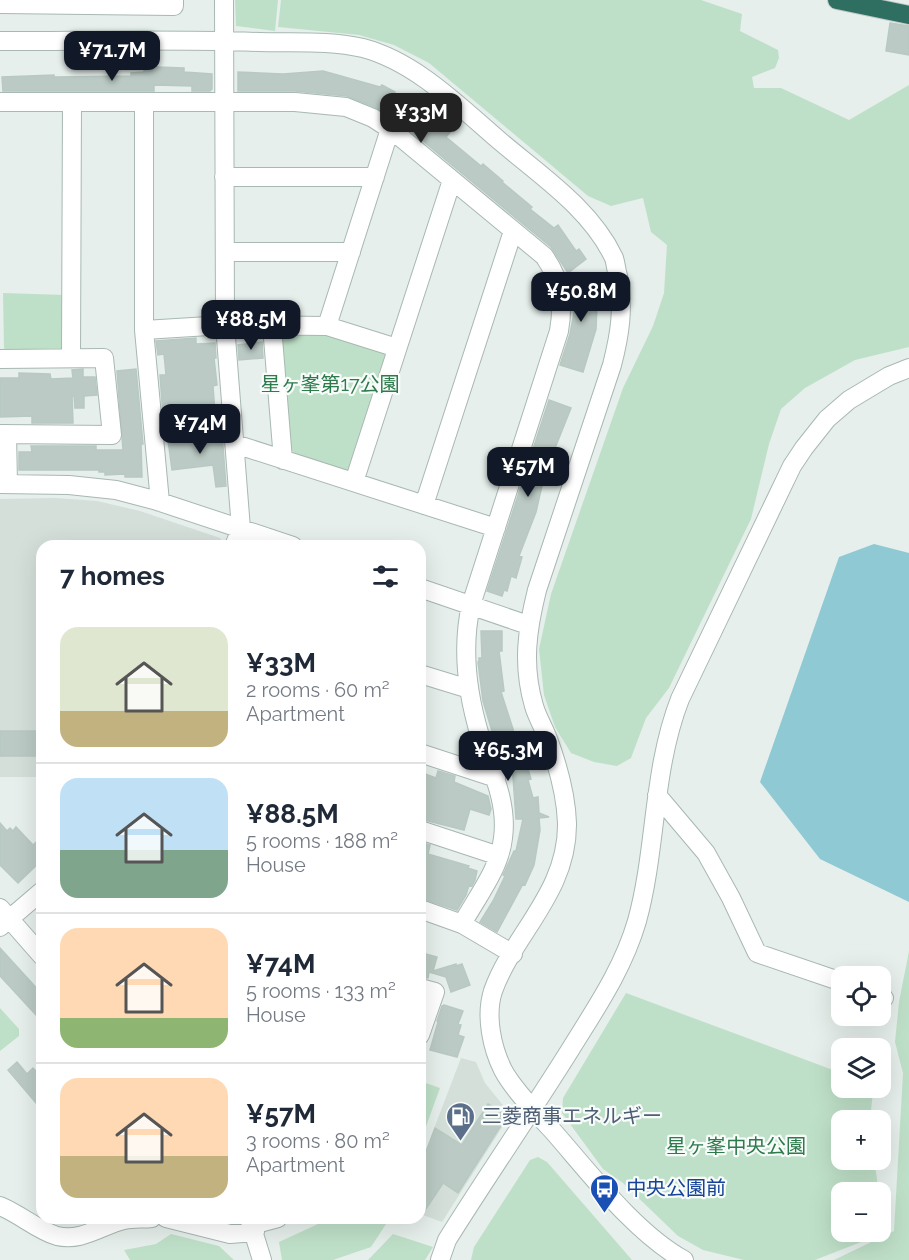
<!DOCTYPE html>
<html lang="en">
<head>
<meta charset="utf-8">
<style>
	body { margin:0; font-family:Raleway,"Noto Sans JP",sans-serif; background:#f2f2f3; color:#1f2937; height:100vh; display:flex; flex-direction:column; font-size:22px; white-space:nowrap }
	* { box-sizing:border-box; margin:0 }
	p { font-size:20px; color:#747a83 }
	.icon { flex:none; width:33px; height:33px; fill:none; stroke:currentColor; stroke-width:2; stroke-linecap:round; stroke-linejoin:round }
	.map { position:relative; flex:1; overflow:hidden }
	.panel { position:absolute; left:36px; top:540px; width:390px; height:684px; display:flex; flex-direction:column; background:#fff; border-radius:18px; box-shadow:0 6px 24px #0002 }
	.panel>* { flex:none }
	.buttons { position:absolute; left:831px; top:966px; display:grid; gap:12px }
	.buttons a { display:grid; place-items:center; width:60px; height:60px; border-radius:12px; background:#fff; box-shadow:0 6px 24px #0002; font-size:30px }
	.price { position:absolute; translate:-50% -51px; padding:0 14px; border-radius:12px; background:#111827; color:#fff; font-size:20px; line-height:39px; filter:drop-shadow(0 2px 3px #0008) }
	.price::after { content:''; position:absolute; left:50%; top:36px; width:18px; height:14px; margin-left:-9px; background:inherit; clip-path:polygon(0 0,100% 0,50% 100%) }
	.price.active { background:#222; color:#fff }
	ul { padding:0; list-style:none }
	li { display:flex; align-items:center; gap:18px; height:150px; padding:0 24px }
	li+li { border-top:2px solid #e0e1e3 }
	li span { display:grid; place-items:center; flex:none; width:168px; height:120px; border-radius:18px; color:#555 }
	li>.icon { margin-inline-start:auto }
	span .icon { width:72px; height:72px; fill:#fffc; stroke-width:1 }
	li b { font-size:26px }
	h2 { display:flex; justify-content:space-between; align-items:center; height:72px; padding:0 24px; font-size:26px }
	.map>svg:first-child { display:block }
	.built { fill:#d4dfda }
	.green { fill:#bfe0c8 }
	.water { fill:#8ec9d4 }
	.building { fill:#bbcac4; stroke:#b8c9c2; stroke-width:1.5 }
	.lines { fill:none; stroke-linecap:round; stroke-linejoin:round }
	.minor-casing { stroke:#a8b8b2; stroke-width:20 }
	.highway-casing { stroke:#c2cac8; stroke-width:20 }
	.minor { stroke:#fff; stroke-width:18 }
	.highway { stroke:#2f6f62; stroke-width:18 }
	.labels { text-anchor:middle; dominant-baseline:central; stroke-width:4.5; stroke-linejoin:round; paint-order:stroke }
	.park-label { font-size:20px; fill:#2d7a4b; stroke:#f7fbf9 }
	.service-label { font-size:20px; fill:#4e5e75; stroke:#f7fbf9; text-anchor:start }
	.transit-label { font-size:20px; fill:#164399; stroke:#f7fbf9; text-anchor:start }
</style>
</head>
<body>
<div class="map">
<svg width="909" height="1260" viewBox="0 0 909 1260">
	<rect width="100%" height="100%" fill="#e6efeb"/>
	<!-- built -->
	<path class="built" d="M 56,498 L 97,501 L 140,511 L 220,538 L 225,546 L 42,546 L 42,777 L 0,777 L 0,499 Z
		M 461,1058 L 476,1062 L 485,1083 L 502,1104 L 508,1113 L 508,1118 L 442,1222 L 420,1214 L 420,1165 Z"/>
	<!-- green -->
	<path class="green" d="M 235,0 L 278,0 L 275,31 L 236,26 Z
		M 281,0 L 701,0 L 742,14 L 740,31 L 778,50 L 779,58 L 775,68 L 752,77 L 754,88 L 781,88 L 849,120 L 909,85 L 909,347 L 855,360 L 805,388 L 781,409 L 769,444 L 751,519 L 669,688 L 646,718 L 631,758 L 617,766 L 594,762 L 571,753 L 555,727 L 544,695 L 539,649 L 551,594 L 623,388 L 653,326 L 664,293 L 667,245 L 651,232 L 643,198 L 611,206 L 588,196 L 429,63 L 394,45 L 359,35 L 278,27 Z
		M 3,293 L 65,295 L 64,348 L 61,352 L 10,353 L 4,348 Z
		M 284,332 L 325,333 L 384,353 L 387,359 L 350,467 L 346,470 L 295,453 L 290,449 L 279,338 Z
		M 909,951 L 909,1260 L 834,1260 L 894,1231 L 903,1073 L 895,1042 L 899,1002 Z
		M 626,993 L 841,1073 L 842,1088 L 869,1088 L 873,1091 L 870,1120 L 842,1120 L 842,1160 L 874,1160 L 879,1192 L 842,1192 L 842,1232 L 871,1232 L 861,1242 L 815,1260 L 744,1260 L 703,1250 L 678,1236 L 623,1183 L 603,1169 L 562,1113 L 563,1098 Z
		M 0,1008 L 19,1029 L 19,1036 L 0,1051 Z
		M 420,1081 L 440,1088 L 420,1143 Z
		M 538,1157 L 547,1162 L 632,1260 L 471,1260 L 474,1247 L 530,1160 Z
		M 331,1218 L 390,1218 L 371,1247 L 333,1260 L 282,1260 L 279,1242 Z
		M 171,1234 L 219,1246 L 234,1260 L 130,1260 L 124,1250 L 156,1244 Z
		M 393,1234 L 433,1247 L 425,1260 L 368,1260 Z"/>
	<!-- water -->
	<path class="water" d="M 874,544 L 909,553 L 909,902 L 820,859 L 760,782 L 839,557 Z"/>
	<!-- building -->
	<path class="building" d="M 890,23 L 909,26 L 909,55 L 886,51 Z
		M 157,67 L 184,68 L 184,72 L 212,74 L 212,89 L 210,91 L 192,91 L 192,86 L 154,85 L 154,91 L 3,91 L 2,77 L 54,75 L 54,77 L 131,76 L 131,73 L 144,72 L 144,69 Z
		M 323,71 L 380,87 L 382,85 L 395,92 L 392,96 L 426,119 L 428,117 L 434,122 L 436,119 L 451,131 L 446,137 L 481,166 L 483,164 L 503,181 L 502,182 L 532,207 L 530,209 L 554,228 L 558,225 L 576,251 L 579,249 L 586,259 L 568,273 L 551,247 L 400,122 L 377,108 L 347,96 L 295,91 L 238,91 L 238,72 L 283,74 Z
		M 593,276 L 597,304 L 596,329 L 583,372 L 560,365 L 570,334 L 574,313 L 568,280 Z
		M 196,338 L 196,344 L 215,343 L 216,358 L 214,358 L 217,385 L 213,386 L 215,413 L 163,416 L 160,375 L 166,375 L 164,354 L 158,355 L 156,341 Z
		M 262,342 L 263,358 L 239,360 L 238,345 Z
		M 83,369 L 83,377 L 95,377 L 97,395 L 84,396 L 84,408 L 75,408 L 74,396 L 72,396 L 73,423 L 32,423 L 32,416 L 0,417 L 0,378 L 19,378 L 19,373 L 50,374 L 51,379 L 73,378 L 72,370 Z
		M 136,369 L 143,444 L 141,444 L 142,477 L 125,477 L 125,474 L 105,475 L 105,472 L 99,472 L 99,470 L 19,470 L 19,452 L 32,452 L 31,446 L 96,446 L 96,450 L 123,450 L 117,371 Z
		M 549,400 L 571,408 L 553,453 L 550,451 L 536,512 L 519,556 L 522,557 L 516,578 L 511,576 L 507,591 L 504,590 L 502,596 L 487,591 Z
		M 222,434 L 226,486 L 216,487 L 213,465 L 172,470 L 168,440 Z
		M 481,631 L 502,631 L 502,651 L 499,651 L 504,691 L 501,692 L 513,729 L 514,740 L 521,760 L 525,759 L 531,779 L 528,780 L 533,798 L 538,797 L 539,813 L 549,817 L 539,818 L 540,830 L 534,865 L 525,885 L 523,884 L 497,932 L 480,922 L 493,901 L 505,876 L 503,875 L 514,851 L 516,851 L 523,819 L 516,819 L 511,749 L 508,759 L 501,761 L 483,701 L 478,662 L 479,661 L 479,658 L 482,658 Z
		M 0,731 L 42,731 L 42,756 L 0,756 Z
		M 438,771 L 455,776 L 454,782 L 488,796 L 491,809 L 489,815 L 470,809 L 464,830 L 420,819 L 420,772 L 436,778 Z
		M 0,823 L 7,831 L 10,828 L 13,831 L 16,827 L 33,845 L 42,837 L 42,860 L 18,883 L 0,865 Z
		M 420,842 L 430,845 L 428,854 L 469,866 L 468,868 L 477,871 L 475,880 L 472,886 L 469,885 L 466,895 L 457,910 L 420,898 Z
		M 0,948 L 42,994 L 42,1010 L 36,1015 L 0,976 Z
		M 422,953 L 437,957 L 433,971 L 456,964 L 456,966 L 462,964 L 470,985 L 451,992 L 446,977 L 429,972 L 428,978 L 420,977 Z
		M 444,1005 L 463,1011 L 458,1024 L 461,1025 L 458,1035 L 464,1037 L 457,1057 L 430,1050 L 438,1022 L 437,1021 L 442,1006 Z
		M 17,1062 L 27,1074 L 33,1068 L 42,1078 L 42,1110 L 8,1070 Z
		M 488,1104 L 507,1116 L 458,1193 L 443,1183 L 420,1218 L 420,1168 L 435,1128 L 462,1145 Z"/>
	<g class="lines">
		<defs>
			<path id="minor" d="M 224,0 L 225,325 L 241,529 L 234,546
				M 0,4 L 174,6 L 174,0
				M 0,41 C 86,41 173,39 259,42 C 293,43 330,40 363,48 C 416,62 460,107 501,142 C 541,176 591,209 614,258 C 616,264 616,270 618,276 C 624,308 620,334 612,365 L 537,590 C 527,630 522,665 534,706 C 537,717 544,728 548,739 C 558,766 566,794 567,823 C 568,892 514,933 493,991 C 485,1016 492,1048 503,1070 C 513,1089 537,1114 552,1130 C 589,1172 635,1233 684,1260
				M 0,102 L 295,102 L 346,107 L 373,118 L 393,131 L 544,256 C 561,280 564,302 559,331 L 471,605 C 461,650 467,693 480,736 C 491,769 508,802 503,838 C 500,868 477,897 462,924
				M 144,102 L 144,330 L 160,502
				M 224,177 L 375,177
				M 225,252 L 351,252
				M 272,326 L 283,460
				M 327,326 L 390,129
				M 144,330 L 225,325 L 327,326 L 397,348
				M 71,358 L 72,102
				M 0,359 L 104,358 L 112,435 L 0,434
				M 7,434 L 8,484
				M 235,444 L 496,528
				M 354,482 L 452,180
				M 0,484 L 69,485 L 116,490 L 154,500 L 293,546
				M 424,505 L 513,231
				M 420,588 L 528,625
				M 420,674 L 469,689
				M 420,753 L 496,778
				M 657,795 L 706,853 L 731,898 L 757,953 L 842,982
				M 420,830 L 499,856
				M 0,908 L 42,956
				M 420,909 L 462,924 L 513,954
				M 0,927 L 42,891
				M 420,988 L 435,992 L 420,1035
				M 880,996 L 884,998
				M 0,1206 C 20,1214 37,1230 57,1236 C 82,1242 102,1225 124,1220 C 133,1218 143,1219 152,1218
				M 166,1218 L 230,1234 L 255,1232
				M 249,1218 L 262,1260
				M 252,1225 L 278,1218
				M 440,1260 L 447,1240 C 487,1176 530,1114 570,1050 C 596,1008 623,969 637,921 C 657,848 652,771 680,699 L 792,466 L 804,448 L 827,419 L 849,400 L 889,376 L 909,368"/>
			<path id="highway" d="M 837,0 L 909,15"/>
		</defs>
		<!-- minor casing -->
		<use href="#minor" class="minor-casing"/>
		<!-- highway casing -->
		<use href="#highway" class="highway-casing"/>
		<!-- minor -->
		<use href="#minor" class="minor"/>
		<!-- highway -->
		<use href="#highway" class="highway"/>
	</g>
	<!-- icons -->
	<defs>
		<symbol id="fuel-pin" viewBox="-11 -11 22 30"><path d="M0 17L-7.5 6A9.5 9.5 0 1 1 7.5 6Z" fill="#5c6f8a" stroke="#f7fbf9"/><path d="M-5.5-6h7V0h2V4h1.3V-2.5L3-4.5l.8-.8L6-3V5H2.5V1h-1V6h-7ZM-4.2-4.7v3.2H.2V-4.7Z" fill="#fff"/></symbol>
		<symbol id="bus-pin" viewBox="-11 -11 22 30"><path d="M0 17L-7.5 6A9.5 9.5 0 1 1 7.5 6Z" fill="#1a4fb4" stroke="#f7fbf9"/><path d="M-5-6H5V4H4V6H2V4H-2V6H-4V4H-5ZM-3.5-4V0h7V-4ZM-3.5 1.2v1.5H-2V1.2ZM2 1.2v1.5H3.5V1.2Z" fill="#fff"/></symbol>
	</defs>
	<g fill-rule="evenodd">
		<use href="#fuel-pin" x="444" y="1100" width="33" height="45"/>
		<use href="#bus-pin" x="588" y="1172" width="33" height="45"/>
	</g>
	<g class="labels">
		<!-- park labels -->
		<g class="park-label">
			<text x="330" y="384">星ヶ峯第17公園</text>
			<text x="736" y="1146">星ヶ峯中央公園</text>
		</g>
		<!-- service labels -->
		<g class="service-label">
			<text x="482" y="1116">三菱商事エネルギー</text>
		</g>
		<!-- transit labels -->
		<g class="transit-label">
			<text x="626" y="1188">中央公園前</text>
		</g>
	</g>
</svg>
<div class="buttons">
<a><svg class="icon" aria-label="locate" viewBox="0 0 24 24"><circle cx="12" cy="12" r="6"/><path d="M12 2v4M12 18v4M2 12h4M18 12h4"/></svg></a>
<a><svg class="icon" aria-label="layers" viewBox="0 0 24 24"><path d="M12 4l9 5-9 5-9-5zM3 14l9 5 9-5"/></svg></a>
<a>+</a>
<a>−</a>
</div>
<b class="price" style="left:112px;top:82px">¥71.7M</b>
<b class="price active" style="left:421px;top:144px">¥33M</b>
<b class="price" style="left:581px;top:323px">¥50.8M</b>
<b class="price" style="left:251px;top:351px">¥88.5M</b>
<b class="price" style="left:200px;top:455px">¥74M</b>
<b class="price" style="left:528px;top:498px">¥57M</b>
<b class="price" style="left:508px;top:782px">¥65.3M</b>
<section class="panel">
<h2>7 homes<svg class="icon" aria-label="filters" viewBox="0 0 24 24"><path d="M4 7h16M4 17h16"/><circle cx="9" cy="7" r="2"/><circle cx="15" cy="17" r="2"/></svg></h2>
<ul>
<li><span style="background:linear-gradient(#dfe7d0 70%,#c2b280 0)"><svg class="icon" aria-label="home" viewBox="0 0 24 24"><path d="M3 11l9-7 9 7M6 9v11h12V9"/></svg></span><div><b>¥33M</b><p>2 rooms · 60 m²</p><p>Apartment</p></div></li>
<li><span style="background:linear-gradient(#bfe0f5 60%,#7fa58c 0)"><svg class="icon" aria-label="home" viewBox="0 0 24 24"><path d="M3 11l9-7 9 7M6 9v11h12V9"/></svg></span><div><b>¥88.5M</b><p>5 rooms · 188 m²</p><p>House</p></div></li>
<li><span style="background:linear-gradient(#ffd9b3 75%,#8fb573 0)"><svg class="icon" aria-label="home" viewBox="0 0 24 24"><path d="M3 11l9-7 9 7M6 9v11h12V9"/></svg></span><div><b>¥74M</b><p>5 rooms · 133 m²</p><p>House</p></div></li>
<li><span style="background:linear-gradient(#ffd9b3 65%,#c2b280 0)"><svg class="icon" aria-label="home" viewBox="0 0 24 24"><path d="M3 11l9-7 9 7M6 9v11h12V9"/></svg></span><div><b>¥57M</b><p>3 rooms · 80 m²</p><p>Apartment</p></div></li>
</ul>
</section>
</div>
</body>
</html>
